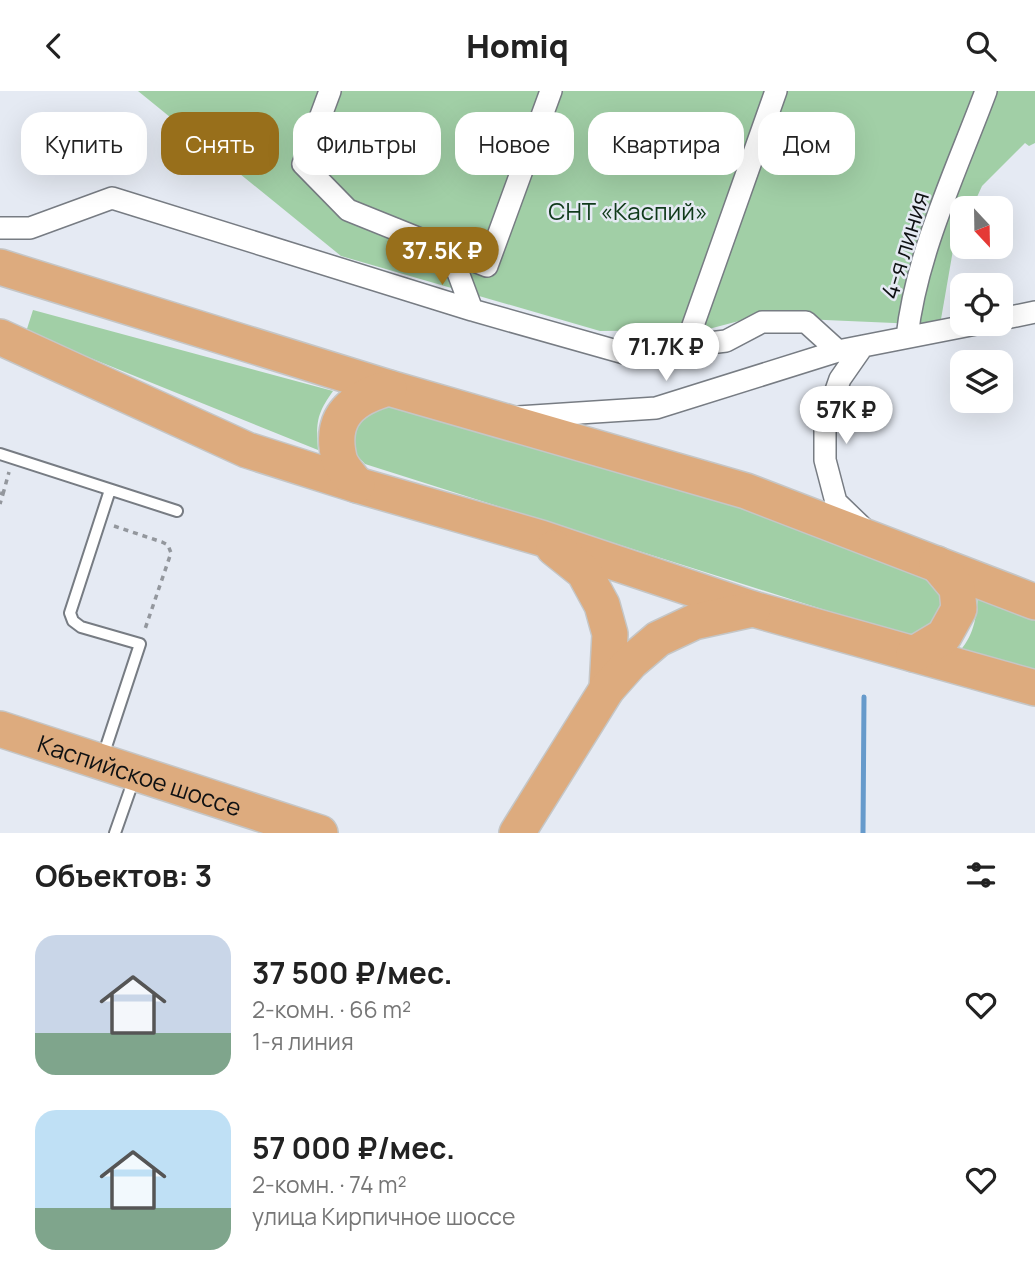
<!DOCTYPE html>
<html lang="ru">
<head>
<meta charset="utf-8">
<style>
	body { margin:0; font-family:Manrope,sans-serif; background:#f6f6f6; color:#222; height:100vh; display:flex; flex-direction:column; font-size:26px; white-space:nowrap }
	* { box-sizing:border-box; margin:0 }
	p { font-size:23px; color:#767676 }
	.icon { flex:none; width:38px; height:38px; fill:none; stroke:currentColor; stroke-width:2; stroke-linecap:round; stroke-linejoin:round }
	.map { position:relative; height:742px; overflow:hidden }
	.sheet { display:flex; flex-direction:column; background:#fff; flex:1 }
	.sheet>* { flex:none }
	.guide { position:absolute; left:21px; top:21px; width:994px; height:63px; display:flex; gap:14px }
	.needle { width:46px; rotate:158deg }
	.fabs { position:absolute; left:950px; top:105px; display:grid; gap:14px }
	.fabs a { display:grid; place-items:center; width:63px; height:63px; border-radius:14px; background:#fff; box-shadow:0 7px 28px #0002; font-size:35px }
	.price { position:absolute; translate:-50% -60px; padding:0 16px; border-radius:24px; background:#fff; color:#222; font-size:23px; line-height:46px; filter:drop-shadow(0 2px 4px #0008) }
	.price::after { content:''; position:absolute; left:50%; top:42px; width:21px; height:16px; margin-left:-10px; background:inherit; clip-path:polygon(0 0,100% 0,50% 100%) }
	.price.on { background:#986f1b; color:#fff }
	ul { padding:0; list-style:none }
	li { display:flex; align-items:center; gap:21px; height:175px; padding:0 35px }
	li span { display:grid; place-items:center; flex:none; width:196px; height:140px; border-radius:21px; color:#555 }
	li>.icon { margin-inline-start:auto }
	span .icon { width:84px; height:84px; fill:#fffc; stroke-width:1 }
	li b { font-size:30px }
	h2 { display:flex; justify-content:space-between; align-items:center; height:84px; padding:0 35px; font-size:30px }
	.tag { padding:0 24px; border-radius:21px; background:#fff; box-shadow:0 7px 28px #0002; font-size:24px; line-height:63px }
	.tag.on { background:#986f1b; color:#fff }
	header { display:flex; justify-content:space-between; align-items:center; height:91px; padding:0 35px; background:#fff; font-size:32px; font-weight:800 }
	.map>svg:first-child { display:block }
	.green { fill:#a1cfa6 }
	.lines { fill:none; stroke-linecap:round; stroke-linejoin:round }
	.stream { stroke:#669acb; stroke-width:5 }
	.service-casing { stroke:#777c83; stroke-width:14 }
	.minor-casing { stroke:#777c83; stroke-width:24 }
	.primary-casing { stroke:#c5c6c6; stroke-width:38 }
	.path { stroke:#93979d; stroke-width:3.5; stroke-dasharray:5 5; stroke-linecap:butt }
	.service { stroke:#fff; stroke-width:10 }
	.minor { stroke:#fff; stroke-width:21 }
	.primary { stroke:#ddab7e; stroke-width:35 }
	.labels { text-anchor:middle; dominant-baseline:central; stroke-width:5; stroke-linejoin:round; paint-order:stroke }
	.park-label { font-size:24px; fill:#103a1a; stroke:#e5eaf3 }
	.street-label { font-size:24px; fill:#0f1113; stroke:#e5eaf3 }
</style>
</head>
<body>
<header><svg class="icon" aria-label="back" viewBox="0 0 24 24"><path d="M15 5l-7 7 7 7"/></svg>Homiq<svg class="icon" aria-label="search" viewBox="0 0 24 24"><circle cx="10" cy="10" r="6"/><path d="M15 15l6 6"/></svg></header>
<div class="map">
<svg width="1035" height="742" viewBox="0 0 1035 742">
	<rect width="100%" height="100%" fill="#e5eaf3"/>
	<!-- green -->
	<path class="green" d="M 138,0 L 1035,0 L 1035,52 L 1029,55 L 1025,52 L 982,95 L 972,117 L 962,117 L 962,138 L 953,159 L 940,234 L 754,226 L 705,239 L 600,240 L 341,165 Z
		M 33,219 L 333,300 C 317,323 316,330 318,359 L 26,241 Z
		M 383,306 L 646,384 L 929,479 L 941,493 L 943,524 C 922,545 917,546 888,539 L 365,373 L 351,358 L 351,326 Z
		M 978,500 L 1035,527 L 1035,581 L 960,560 C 975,542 977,524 978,500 Z"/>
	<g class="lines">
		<!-- stream -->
		<path class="stream" d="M 863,742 L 864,606"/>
		<defs>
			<path id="service" d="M 0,363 L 177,420
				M 102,668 L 140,553 L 81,536 L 73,530 L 70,522 L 110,399
				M 115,742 L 135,685"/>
			<path id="minor" d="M 330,0 L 303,73 L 348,119 L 487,175 L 551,0
				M 0,137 L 30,137 L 112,107 L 472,219 L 624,262 L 726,250 L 762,231 L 806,231 L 838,260
				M 450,160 L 472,219
				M 1001,228 L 1035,221
				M 907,246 C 916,163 957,78 986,0
				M 863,255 L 840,288 L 825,331 L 825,369 L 836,411 L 865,439
				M 685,257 L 776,0
				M 518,326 L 656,317 L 838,260 L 976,233"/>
			<g id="primary">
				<path d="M 0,176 L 389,297 L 746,400 L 1035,511"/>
				<path d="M 0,246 L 247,359 L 357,394 L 541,447 L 753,518 L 1035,597"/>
				<path d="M 357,394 C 351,386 341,376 339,367 C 329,325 353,307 389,297"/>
				<path d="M 554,457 L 584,481 L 602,514 L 610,543 L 607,598"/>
				<path d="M 914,563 L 944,545 L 959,518 L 957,497 L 937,473"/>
				<path id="s1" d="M 0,638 L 320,742"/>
				<path d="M 517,742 L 607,598 L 631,571 L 658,548 L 694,531 L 753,518"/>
			</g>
		</defs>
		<!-- service casing -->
		<use href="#service" class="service-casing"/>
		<!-- minor casing -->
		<use href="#minor" class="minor-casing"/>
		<!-- primary casing -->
		<use href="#primary" class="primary-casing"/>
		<!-- path -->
		<path class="path" d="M 0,402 L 3,403 L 0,413
			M 3,403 L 9,381
			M 114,435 L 162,451 L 168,454 L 171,462 L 144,541"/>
		<!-- service -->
		<use href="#service" class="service"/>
		<!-- minor -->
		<use href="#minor" class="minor"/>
		<!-- primary -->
		<use href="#primary" class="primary"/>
	</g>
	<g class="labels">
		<!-- park labels -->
		<g class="park-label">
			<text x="628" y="119">СНТ «Каспий»</text>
		</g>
		<!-- street labels -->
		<g class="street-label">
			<text transform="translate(904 154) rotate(-73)">4-я линия</text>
			<text stroke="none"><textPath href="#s1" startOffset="147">Каспийское шоссе</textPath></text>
		</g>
	</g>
</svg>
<div class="fabs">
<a><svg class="needle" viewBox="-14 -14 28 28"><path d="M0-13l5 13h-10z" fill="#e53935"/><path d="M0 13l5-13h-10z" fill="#767676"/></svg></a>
<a><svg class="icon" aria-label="locate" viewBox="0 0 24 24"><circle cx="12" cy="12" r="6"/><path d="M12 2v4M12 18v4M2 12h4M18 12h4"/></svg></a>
<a><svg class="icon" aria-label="layers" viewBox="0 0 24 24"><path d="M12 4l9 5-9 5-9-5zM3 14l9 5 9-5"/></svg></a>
</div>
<b class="price on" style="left:442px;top:196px">37.5K ₽</b>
<b class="price" style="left:666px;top:292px">71.7K ₽</b>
<b class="price" style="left:846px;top:355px">57K ₽</b>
<div class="guide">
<a class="tag">Купить</a>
<a class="tag on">Снять</a>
<a class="tag">Фильтры</a>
<a class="tag">Новое</a>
<a class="tag">Квартира</a>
<a class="tag">Дом</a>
</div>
</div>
<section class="sheet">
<h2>Объектов: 3<svg class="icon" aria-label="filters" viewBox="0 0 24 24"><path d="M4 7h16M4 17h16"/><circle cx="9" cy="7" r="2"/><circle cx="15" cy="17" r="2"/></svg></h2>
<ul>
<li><span style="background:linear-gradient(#c9d6e8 70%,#7fa58c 0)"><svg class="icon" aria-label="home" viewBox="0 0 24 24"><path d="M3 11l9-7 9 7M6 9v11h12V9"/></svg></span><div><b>37 500 ₽/мес.</b><p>2-комн. · 66 m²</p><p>1-я линия</p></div><svg class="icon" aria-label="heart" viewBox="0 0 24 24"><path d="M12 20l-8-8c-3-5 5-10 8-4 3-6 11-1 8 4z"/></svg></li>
<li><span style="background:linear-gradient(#bfe0f5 70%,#7fa58c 0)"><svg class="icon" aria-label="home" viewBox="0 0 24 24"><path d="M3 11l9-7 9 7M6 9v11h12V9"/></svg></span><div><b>57 000 ₽/мес.</b><p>2-комн. · 74 m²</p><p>улица Кирпичное шоссе</p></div><svg class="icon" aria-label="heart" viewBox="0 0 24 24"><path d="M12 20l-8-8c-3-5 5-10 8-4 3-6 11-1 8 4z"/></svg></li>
</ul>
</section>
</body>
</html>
